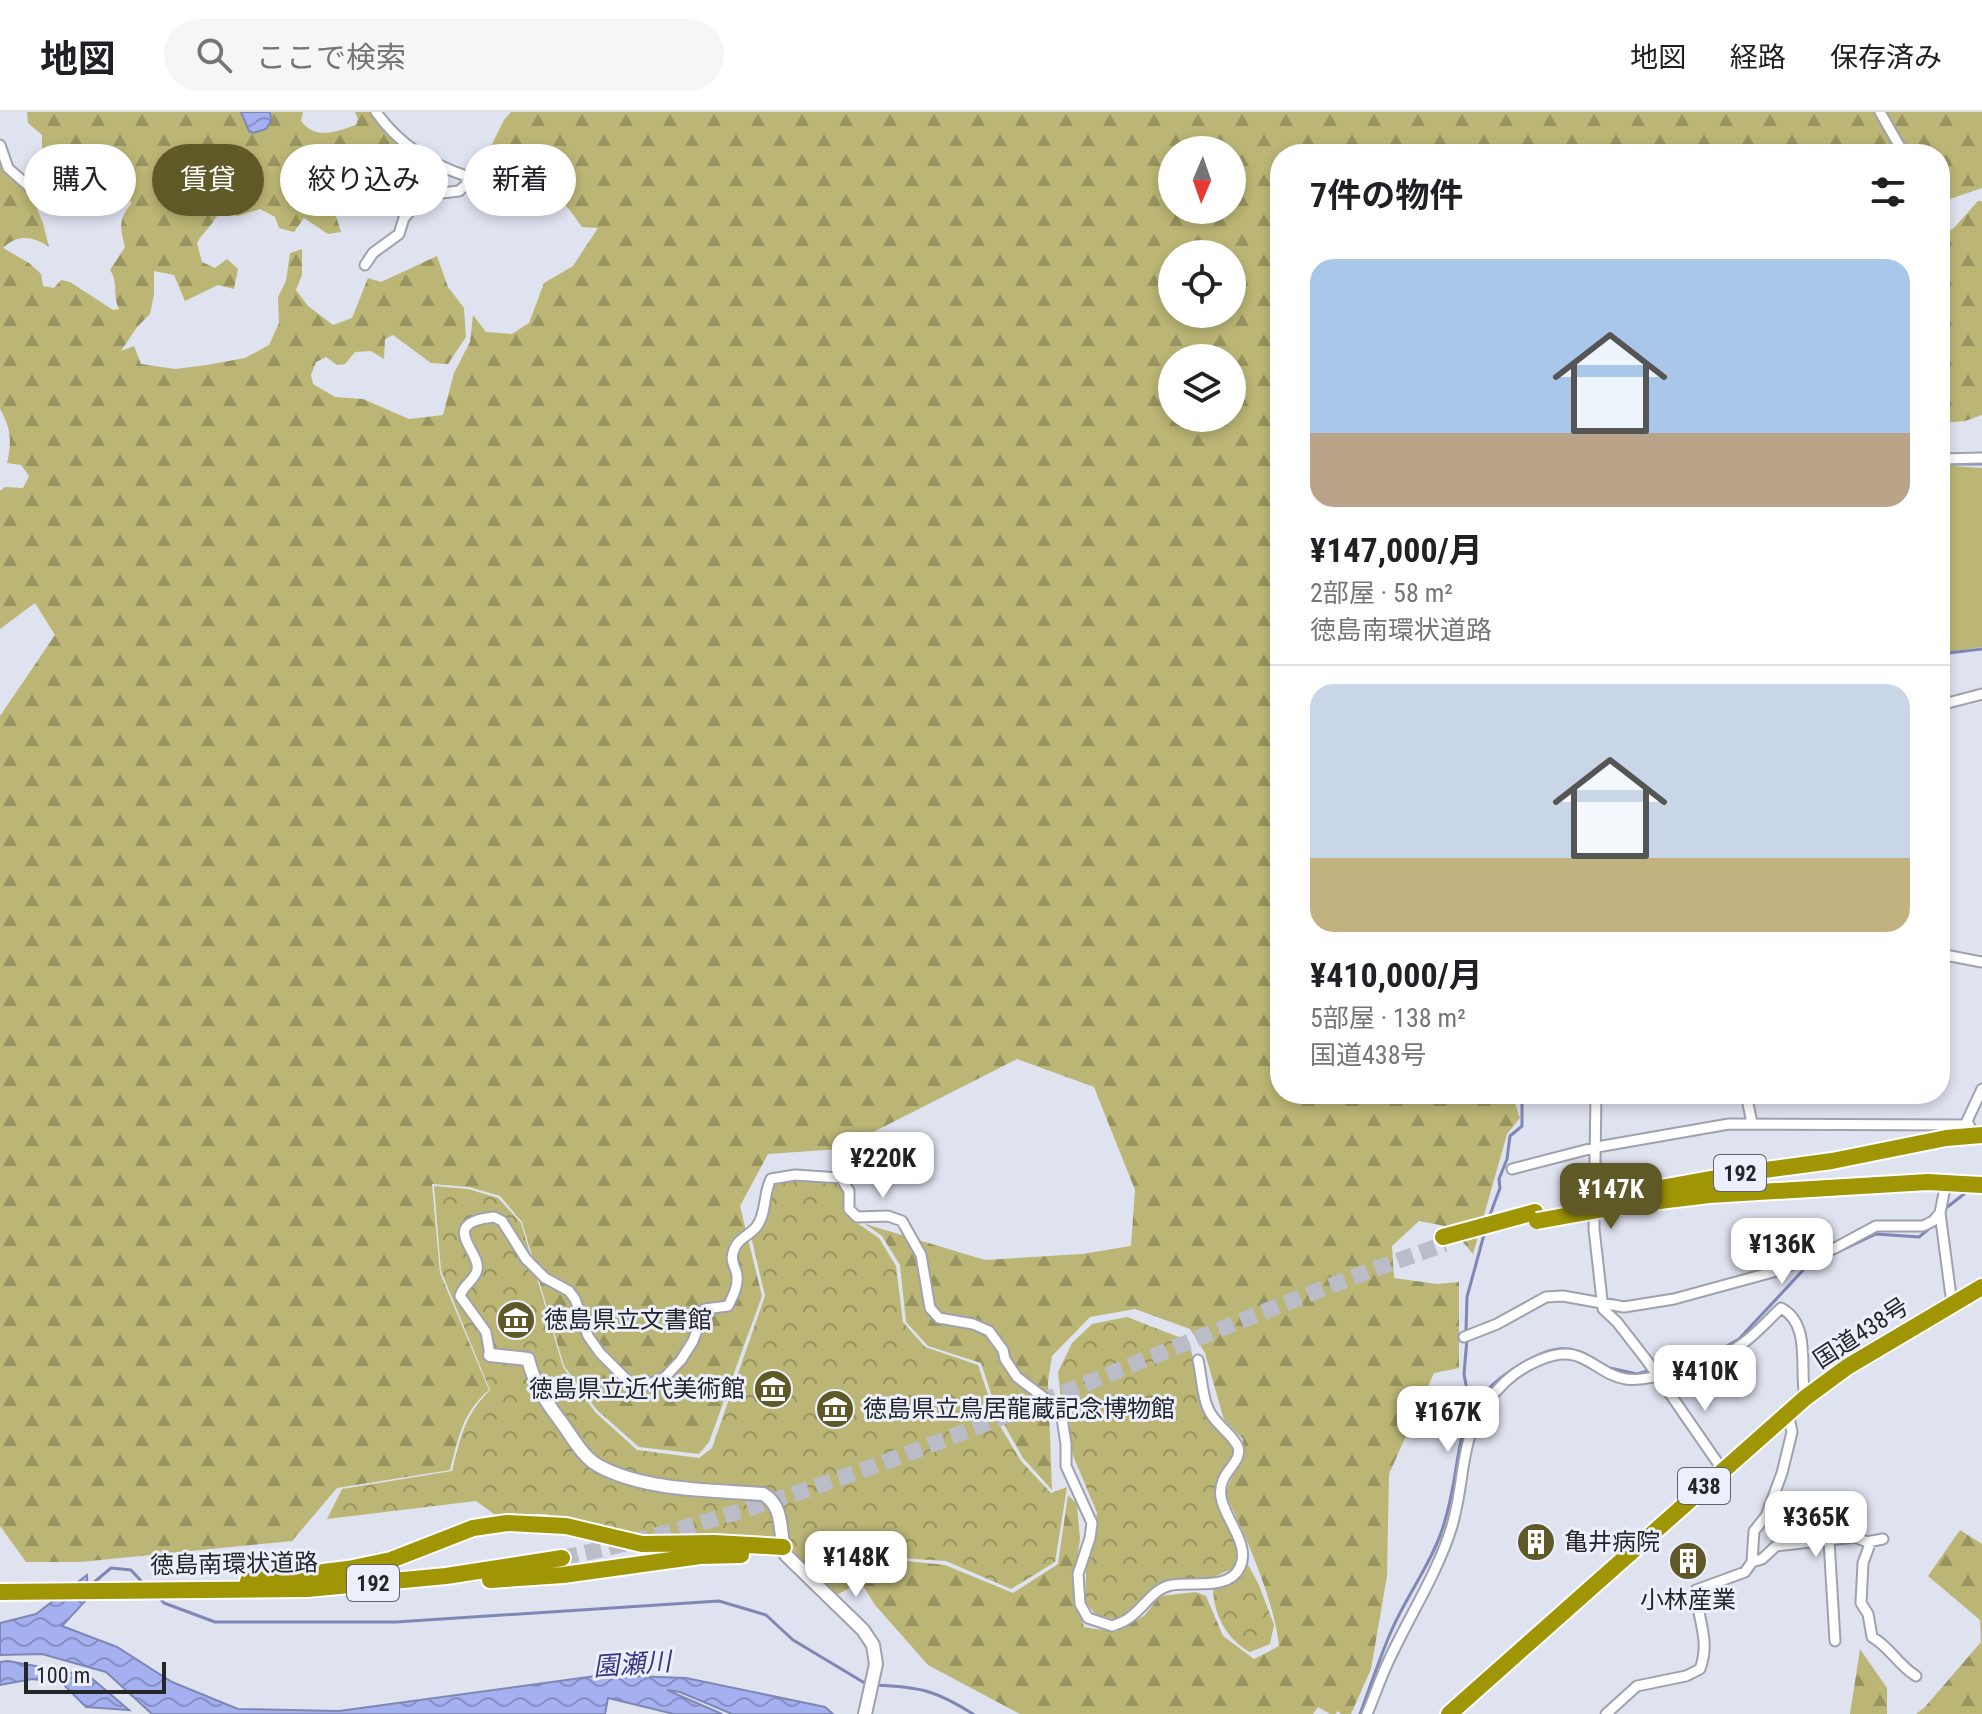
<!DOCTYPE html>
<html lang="ja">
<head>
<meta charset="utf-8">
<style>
	body { margin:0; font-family:"Roboto Condensed","Noto Sans JP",sans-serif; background:#f6f6f6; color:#202124; height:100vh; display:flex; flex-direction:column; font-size:30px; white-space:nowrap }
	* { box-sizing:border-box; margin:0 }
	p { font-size:26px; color:#757577 }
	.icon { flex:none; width:44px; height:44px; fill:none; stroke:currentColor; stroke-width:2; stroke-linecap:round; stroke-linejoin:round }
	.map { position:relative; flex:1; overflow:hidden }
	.side { position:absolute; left:1270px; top:32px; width:680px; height:960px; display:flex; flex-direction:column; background:#fff; border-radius:32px; box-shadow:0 4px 12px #0003 }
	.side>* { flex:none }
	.banner { position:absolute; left:24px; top:32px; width:760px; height:72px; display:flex; gap:16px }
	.needle { width:52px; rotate:182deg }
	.controls { position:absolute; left:1158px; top:24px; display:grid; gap:16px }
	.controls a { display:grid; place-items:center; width:88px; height:88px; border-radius:50%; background:#fff; box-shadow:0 4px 12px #0003; font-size:40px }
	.scale { position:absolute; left:24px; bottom:20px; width:142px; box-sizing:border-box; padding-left:8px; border:4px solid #25262a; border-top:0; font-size:22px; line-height:28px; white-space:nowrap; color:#25262a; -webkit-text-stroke:6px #eceffc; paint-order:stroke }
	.price { position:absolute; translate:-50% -68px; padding:0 18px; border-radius:16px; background:#fff; color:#222; font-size:26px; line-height:52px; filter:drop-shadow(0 2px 4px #0008) }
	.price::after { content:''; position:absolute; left:50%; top:48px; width:24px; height:18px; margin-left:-12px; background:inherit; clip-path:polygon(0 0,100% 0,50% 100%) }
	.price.active { background:#5e5926; color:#fff }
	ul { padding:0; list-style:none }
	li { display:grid; align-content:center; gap:16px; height:424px; padding:0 40px }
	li+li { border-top:2px solid #e0e0e0 }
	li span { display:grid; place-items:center; height:248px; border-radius:24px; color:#555 }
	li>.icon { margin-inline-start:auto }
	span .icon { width:144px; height:144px; fill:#fffc; stroke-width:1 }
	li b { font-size:34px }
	h2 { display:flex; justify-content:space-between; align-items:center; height:96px; padding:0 40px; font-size:34px }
	.pill { padding:0 28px; border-radius:36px; background:#fff; box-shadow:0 4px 12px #0003; font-size:28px; line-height:72px }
	.pill.active { background:#5e5926; color:#fff }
	header { display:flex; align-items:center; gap:48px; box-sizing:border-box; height:112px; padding:0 40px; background:#fff; border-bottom:2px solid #e0e0e0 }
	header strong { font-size:38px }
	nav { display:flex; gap:44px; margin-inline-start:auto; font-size:28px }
	.search { width:560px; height:72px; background:#f6f6f6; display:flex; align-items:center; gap:20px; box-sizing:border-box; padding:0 28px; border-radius:44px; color:#757577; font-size:30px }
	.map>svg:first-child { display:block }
	.forest { fill:url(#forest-firs); fill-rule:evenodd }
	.park { fill:url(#park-crowns) }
	.pitch { fill:#bbb675 }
	.water { fill:url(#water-waves); stroke:#7f87b5; stroke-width:2 }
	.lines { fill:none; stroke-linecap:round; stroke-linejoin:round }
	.stream { stroke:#7f87b5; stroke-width:3 }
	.highway-tunnel { stroke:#babcc8; stroke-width:16; stroke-dasharray:16 8; stroke-linecap:butt }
	.street-casing { stroke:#9fa1ae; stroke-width:13 }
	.secondary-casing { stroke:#9fa1ae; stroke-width:16 }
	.highway-casing { stroke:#fff; stroke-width:20 }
	.street { stroke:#fff; stroke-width:9 }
	.secondary { stroke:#fff; stroke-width:12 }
	.highway { stroke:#a09505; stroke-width:16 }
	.highway-bridge-casing { stroke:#fff; stroke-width:20; stroke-linecap:butt }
	.highway-bridge { stroke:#a09505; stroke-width:16 }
	.labels { text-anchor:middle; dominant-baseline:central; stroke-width:6; stroke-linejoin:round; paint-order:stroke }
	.shield { fill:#eceffc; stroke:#616269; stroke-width:2 }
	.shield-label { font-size:22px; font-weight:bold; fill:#25262a }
	.poi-label { font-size:24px; fill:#25262a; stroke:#eceffc; text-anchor:start }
	.street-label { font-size:24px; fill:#25262a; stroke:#eceffc }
	.water-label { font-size:26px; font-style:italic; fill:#353883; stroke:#eceffc }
</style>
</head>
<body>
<header>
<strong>地図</strong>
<div class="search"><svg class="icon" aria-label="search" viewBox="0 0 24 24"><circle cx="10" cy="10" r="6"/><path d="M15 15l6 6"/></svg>ここで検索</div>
<nav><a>地図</a><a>経路</a><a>保存済み</a></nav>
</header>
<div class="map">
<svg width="1982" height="1602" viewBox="0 0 1982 1602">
	<defs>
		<pattern id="forest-firs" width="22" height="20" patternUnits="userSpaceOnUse" patternTransform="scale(2)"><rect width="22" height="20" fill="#bbb675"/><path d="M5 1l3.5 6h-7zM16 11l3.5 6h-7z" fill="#989460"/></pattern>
		<pattern id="park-crowns" width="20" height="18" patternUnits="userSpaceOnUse" patternTransform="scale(2)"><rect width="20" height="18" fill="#bbb675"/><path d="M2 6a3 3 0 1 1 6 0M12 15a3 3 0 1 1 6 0" fill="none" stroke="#989460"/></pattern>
		<pattern id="water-waves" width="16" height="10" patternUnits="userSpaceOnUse" patternTransform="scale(2)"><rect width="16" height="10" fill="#a5b0f1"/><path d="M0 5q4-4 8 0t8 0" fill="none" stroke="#868fc3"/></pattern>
	</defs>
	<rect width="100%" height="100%" fill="#dfe2ef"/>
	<!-- forest -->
	<path class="forest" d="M 27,0 L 303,0 L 301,9 C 316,29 337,19 356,13 L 358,7 L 355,0 L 370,0 L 382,17 L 402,37 C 389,48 375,60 359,68 C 348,73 338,74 329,82 L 341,120 L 328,122 L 304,106 L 294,120 L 279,116 L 275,105 L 260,97 L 238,104 L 220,98 C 213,114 205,117 197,131 L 202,150 L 215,156 L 227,147 L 238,157 L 234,177 L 218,173 L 185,189 L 174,163 L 154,159 L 154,183 L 150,202 L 137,215 L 121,239 L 134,234 L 141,252 L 175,257 L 207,253 L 245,246 L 269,233 L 279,211 L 278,185 L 286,169 L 290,141 L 302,137 L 302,163 L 296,178 L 308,194 L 333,213 L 352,206 L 368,166 L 381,170 L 437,144 L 448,175 L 464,196 L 466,225 L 448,252 L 431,251 L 393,223 L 385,227 L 384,247 L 371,239 L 355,240 L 345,252 L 337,253 L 326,245 L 316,250 L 311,263 L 313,272 L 335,285 L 363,287 L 409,307 L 443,303 L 454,261 L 470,230 L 473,203 L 486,220 L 512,222 L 529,211 L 544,171 L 573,154 L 598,116 L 582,115 L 569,97 L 547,77 C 522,83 483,83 474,54 L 490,36 L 504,8 L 511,0 L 1982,0 L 1982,76 L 1950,87 L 1940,94 L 1940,42 L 1909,42 L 1887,7 L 1899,42 L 1280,42 L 1280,982 L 1512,982 L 1520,1006 L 1507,1022 L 1473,1142 L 1450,1115 L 1419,1109 L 1392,1134 L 1394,1166 L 1437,1172 L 1459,1170 L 1459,1256 L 1434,1261 L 1389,1362 L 1387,1464 L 1371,1557 L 1351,1602 L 1341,1602 L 1338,1599 L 1335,1602 L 1330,1602 L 1318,1595 L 1313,1602 L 1020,1602 L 928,1553 L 875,1493 L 860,1469 L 869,1445 L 945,1453 L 1013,1481 L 1058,1452 L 1068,1383 L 1077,1392 L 1080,1427 L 1073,1480 L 1084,1515 L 1115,1520 L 1144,1504 L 1160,1484 L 1196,1480 L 1206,1484 L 1223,1524 L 1254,1547 L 1279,1534 C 1275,1491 1245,1421 1225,1382 L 1232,1365 L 1243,1349 L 1243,1327 L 1224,1308 L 1205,1241 L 1190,1217 L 1135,1197 L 1090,1205 L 1052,1244 L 1048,1269 L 1052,1378 L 1023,1346 L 997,1300 L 981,1251 L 928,1234 L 906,1210 L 900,1153 L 882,1124 L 865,1112 L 985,1148 L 1082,1142 L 1131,1134 L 1135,1078 L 1094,975 L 1017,947 L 840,1037 L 768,1042 L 740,1094 L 762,1184 L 709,1330 L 699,1342 L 639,1335 L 597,1298 L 564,1254 L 522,1110 L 500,1084 L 469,1075 L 432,1072 L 440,1161 L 489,1278 C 462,1301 459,1324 450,1358 L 337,1376 L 292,1429 L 80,1450 L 26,1450 L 0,1414 L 0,604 L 55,523 L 35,491 L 0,517 L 0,379 L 5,375 L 23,376 L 29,364 L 21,353 L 7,351 C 12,330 11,316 0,297 L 0,54 L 32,85 L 43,111 L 49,135 C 32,124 18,122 3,136 L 29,151 L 41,162 L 43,174 L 54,176 L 61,168 L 70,170 L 113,198 L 119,197 C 112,183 119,171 110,158 L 125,135 C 120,117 118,106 132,91 L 124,85 L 92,75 L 76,54 L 42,38 L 42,23 L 28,11 ZM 1172,38 L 1232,38 L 1232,98 L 1172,98 ZM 1172,142 L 1232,142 L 1232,202 L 1172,202 ZM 1172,246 L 1232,246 L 1232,306 L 1172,306 Z
		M 1978,89 L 1982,89 L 1982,303 L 1965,309 L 1940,311 L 1940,122 L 1953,117 Z
		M 1960,1418 L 1982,1432 L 1982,1602 L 1916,1602 L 1925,1595 L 1981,1530 L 1980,1508 L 1928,1464 Z
		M 1860,1537 L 1887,1576 L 1887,1602 L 1850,1602 Z"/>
	<!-- park -->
	<path class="park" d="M 802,1066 L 835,1070 L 843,1079 L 843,1097 L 854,1109 L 879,1126 L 896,1154 L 903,1210 L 925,1235 L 978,1253 L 997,1309 L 1021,1349 L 1051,1381 L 1067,1375 L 1055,1450 L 1011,1477 L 946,1449 L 868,1444 L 858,1471 L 835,1484 L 807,1459 L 788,1430 L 661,1429 L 545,1402 L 494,1402 L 476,1389 L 327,1407 L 342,1377 L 452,1359 C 461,1325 464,1304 490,1278 L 441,1159 L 434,1074 L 468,1077 L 498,1086 L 521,1111 L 563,1255 L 595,1300 L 637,1338 L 699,1346 L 712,1336 L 765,1184 L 751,1124 C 773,1113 764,1085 777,1068 Z
		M 1127,1205 L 1189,1229 L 1205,1300 L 1214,1315 L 1234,1332 L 1235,1342 L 1217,1370 L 1218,1391 L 1240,1440 L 1236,1455 L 1209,1467 L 1166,1469 L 1149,1479 L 1123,1504 L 1113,1507 L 1095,1502 L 1085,1489 L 1086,1459 L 1097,1401 L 1072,1341 L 1068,1306 L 1061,1287 L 1058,1260 L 1072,1231 L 1092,1212 Z
		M 1245,1447 L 1259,1473 L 1274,1513 L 1270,1532 L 1250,1540 C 1226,1527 1213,1501 1213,1475 L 1233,1467 Z"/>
	<!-- pitch -->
	<path class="pitch" d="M 1940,353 L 1982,356 L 1982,535 L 1940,541 Z"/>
	<!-- water -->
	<path class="water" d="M 241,0 L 270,0 L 271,9 L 266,17 L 253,21 L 249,19 Z
		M 87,1463 L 88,1486 L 62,1514 L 117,1535 L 172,1570 L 238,1597 L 339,1599 L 603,1563 L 686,1566 L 825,1595 L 833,1602 L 732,1602 L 680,1580 L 667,1578 L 722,1602 L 674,1602 L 608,1586 L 605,1602 L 152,1602 L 106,1560 L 42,1542 L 0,1543 L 0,1511 L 36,1502 Z
		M 8,1549 L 89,1564 L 129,1598 L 86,1595 L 62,1571 L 32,1567 L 0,1573 L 0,1550 Z"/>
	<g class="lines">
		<!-- stream -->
		<path class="stream" d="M 1940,352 L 1982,352
			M 1940,542 L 1982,537
			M 1946,1096 L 1968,1079
			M 1488,1108 L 1500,1076 L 1499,1067 L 1507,1047 L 1510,1024 L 1522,1014 L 1522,993 L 1518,982
			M 1466,1219 L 1467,1185 L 1485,1119
			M 1467,1227 L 1464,1262 L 1471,1300
			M 1605,1255 L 1637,1262 L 1720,1238 L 1739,1227 L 1806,1155 L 1876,1122 L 1919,1125 L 1931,1115
			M 92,1472 L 111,1456 L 131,1458 L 144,1472
			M 159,1485 L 164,1491 L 215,1510 L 396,1510 L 719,1489 L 766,1503 L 793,1528 L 868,1573
			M 875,1573 C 920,1575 935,1578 973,1602
			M 1360,1602 C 1370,1575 1379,1548 1390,1522 C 1405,1486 1430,1454 1442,1418 C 1469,1340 1441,1295 1530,1247 C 1552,1235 1571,1232 1592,1246"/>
		<!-- highway-tunnel -->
		<path class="highway-tunnel" d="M 562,1446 C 869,1381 1150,1234 1445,1132"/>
		<defs>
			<path id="street" d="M 1880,0 L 1904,42
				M 0,33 L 8,56 L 34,79
				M 365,153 L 373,141 L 399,122 L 404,106 L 425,83 L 459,79 L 467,72 L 466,64 C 430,52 398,31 376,0
				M 1940,347 L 1982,346
				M 1940,593 L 1982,582
				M 1940,842 L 1982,850
				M 1596,982 L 1594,1117 L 1603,1197 L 1617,1210 L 1648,1250 L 1722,1357
				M 1746,982 L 1752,1011
				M 1971,1017 L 1967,1009 L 1982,977
				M 1512,1057 L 1597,1035 L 1729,1012 L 1969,1013
				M 1945,1076 L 1940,1101 L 1952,1192
				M 1464,1225 L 1497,1212 L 1546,1185 L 1563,1184 L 1624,1195 L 1674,1187 L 1773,1160 L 1835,1136 L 1876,1114 L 1923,1114 L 1933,1109 L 1940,1101
				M 490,1243 L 486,1220 L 460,1184 C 463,1173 475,1168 477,1158 C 482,1140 436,1111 494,1105 L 502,1109 L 526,1147 L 545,1166 L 569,1179 L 575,1187 L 588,1224 L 600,1241 L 630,1271 L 647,1273 L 665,1265 L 681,1248 L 693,1229 L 705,1197 L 728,1194 C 733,1184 738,1175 737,1164 C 736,1154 730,1151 733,1141 C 737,1125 749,1125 757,1114 C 767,1100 763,1082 771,1067 L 795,1063 L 841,1066 L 849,1079 L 849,1097 L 857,1105 L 888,1104 L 902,1109 L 921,1143 L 930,1196 L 939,1206 L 973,1212 L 989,1219 L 1003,1238 L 1005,1247 L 1017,1265 L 1055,1294 L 1062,1306 L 1066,1332 L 1066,1354 L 1092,1411 L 1090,1426 L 1078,1462 L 1080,1492 L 1088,1506 L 1112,1514 C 1117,1512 1124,1510 1129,1506 C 1144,1496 1153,1476 1172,1473 C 1192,1469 1229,1479 1240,1455 C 1251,1433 1224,1406 1221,1385 C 1217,1360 1243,1352 1238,1335 C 1233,1323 1218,1314 1211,1302 C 1202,1288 1202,1265 1198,1248
				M 1829,1429 L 1835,1529
				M 1871,1429 L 1863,1451 L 1861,1491 L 1868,1502 L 1872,1525 C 1890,1535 1898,1553 1916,1564
				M 1752,1450 L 1762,1447 L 1776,1434 L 1855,1425 L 1867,1430 L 1883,1427
				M 1367,1602 C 1375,1583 1381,1564 1390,1546 C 1410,1503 1438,1460 1452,1414 C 1469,1355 1455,1318 1505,1270 C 1521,1255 1555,1236 1577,1244 C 1595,1250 1606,1264 1626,1267 C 1650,1271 1714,1248 1736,1236 C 1753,1226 1767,1209 1781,1196 C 1812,1212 1799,1258 1805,1286
				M 1606,1602 L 1637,1574 L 1686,1564 L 1700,1557 C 1711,1528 1697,1507 1696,1478 L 1745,1460 L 1752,1450 L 1754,1419 L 1766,1404 L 1782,1361 L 1792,1320 L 1788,1301"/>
			<path id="secondary" d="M 490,1243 L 528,1247 C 534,1271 544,1287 559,1307 C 571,1322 581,1344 599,1354 C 645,1379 712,1378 763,1382 C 786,1395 778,1423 786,1443 L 863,1518 L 873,1533 L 876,1552 L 865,1602"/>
			<path id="highway" d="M 1946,1026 L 1982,1023
				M 1963,1072 L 1982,1073
				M 1443,1125 L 1535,1100
				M 490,1468 L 563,1463 L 700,1444 L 741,1443
				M 248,1469 L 348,1457 L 391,1448 L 473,1416 L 507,1411 L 566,1414 L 642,1432 L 715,1431 L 783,1435
				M 0,1480 L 307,1477 L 446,1464 L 562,1446
				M 1449,1602 L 1805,1286 L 1847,1255 L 1982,1175"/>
		</defs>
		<!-- street casing -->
		<use href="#street" class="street-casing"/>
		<!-- secondary casing -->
		<use href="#secondary" class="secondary-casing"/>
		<!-- highway casing -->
		<use href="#highway" class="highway-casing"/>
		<!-- street -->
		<use href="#street" class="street"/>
		<!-- secondary -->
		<use href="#secondary" class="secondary"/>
		<!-- highway -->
		<use href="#highway" class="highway"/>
		<defs>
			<path id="highway-bridge" d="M 1595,1088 L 1743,1061 L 1832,1049 L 1946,1026
				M 1537,1109 L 1626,1093 L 1709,1083 L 1928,1070 L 1963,1072"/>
		</defs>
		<!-- highway-bridge casing -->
		<use href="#highway-bridge" class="highway-bridge-casing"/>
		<!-- highway-bridge -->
		<use href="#highway-bridge" class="highway-bridge"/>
	</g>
	<!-- icons -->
	<defs>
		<symbol id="museum-disc" viewBox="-11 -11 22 22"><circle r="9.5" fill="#5e5926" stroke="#eceffc"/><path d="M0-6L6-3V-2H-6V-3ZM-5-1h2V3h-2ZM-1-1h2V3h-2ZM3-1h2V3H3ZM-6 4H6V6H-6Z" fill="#fff"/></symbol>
		<symbol id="building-disc" viewBox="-11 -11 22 22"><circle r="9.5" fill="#5e5926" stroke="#eceffc"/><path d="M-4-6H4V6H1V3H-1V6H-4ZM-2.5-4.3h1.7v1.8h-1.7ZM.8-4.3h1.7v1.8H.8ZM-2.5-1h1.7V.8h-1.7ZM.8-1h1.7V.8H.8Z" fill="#fff"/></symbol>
	</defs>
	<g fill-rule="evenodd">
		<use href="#museum-disc" x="494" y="1186" width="44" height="44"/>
		<use href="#museum-disc" x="751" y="1255" width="44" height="44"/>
		<use href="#museum-disc" x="813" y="1275" width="44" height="44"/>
		<use href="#building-disc" x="1514" y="1408" width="44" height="44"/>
		<use href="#building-disc" x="1666" y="1427" width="44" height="44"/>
	</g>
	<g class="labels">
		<!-- shield labels -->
		<g class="shield">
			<rect x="1714" y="1043" width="52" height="36" rx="6"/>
			<rect x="1678" y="1356" width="52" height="36" rx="6"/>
			<rect x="347" y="1453" width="52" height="36" rx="6"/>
		</g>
		<g class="shield-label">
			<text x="1740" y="1061">192</text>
			<text x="1704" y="1374">438</text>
			<text x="373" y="1471">192</text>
		</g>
		<!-- poi labels -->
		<g class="poi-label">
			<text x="544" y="1208">徳島県立文書館</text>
			<text x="745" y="1277" text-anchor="end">徳島県立近代美術館</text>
			<text x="863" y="1297">徳島県立鳥居龍蔵記念博物館</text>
			<text x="1564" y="1430">亀井病院</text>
			<text x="1688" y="1488" text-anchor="middle">小林産業</text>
		</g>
		<!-- street labels -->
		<g class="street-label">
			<text transform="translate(1861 1221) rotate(-33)">国道438号</text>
			<text transform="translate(234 1452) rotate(-1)">徳島南環状道路</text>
		</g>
		<!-- water labels -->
		<g class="water-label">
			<text transform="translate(632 1552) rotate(-4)">園瀬川</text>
		</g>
	</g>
</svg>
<div class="controls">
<a><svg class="needle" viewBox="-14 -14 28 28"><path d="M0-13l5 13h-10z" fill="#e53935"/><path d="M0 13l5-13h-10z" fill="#757577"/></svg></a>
<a><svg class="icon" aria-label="locate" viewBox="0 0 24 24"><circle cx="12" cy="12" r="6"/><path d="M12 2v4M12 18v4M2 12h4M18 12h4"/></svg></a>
<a><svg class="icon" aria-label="layers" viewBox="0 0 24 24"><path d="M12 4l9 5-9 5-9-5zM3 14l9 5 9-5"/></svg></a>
</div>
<div class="scale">100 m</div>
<b class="price" style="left:883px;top:1088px">¥220K</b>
<b class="price active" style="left:1611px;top:1119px">¥147K</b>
<b class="price" style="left:1782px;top:1174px">¥136K</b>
<b class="price" style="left:1705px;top:1301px">¥410K</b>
<b class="price" style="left:1448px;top:1342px">¥167K</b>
<b class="price" style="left:1816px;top:1447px">¥365K</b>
<b class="price" style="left:856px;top:1487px">¥148K</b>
<div class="banner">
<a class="pill">購入</a>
<a class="pill active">賃貸</a>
<a class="pill">絞り込み</a>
<a class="pill">新着</a>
</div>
<section class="side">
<h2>7件の物件<svg class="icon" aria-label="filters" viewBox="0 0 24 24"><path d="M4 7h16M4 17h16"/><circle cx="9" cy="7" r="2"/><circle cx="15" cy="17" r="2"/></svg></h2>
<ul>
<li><span style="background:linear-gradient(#a9c7e8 70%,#b9a48a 0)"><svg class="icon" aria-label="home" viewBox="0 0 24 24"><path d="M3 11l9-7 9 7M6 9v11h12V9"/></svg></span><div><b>¥147,000/月</b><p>2部屋 · 58 m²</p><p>徳島南環状道路</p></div></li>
<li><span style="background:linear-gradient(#c9d6e8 70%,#c2b280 0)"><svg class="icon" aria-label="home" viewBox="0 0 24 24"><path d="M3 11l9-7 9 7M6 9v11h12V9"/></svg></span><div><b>¥410,000/月</b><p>5部屋 · 138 m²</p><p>国道438号</p></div></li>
</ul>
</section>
</div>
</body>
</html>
